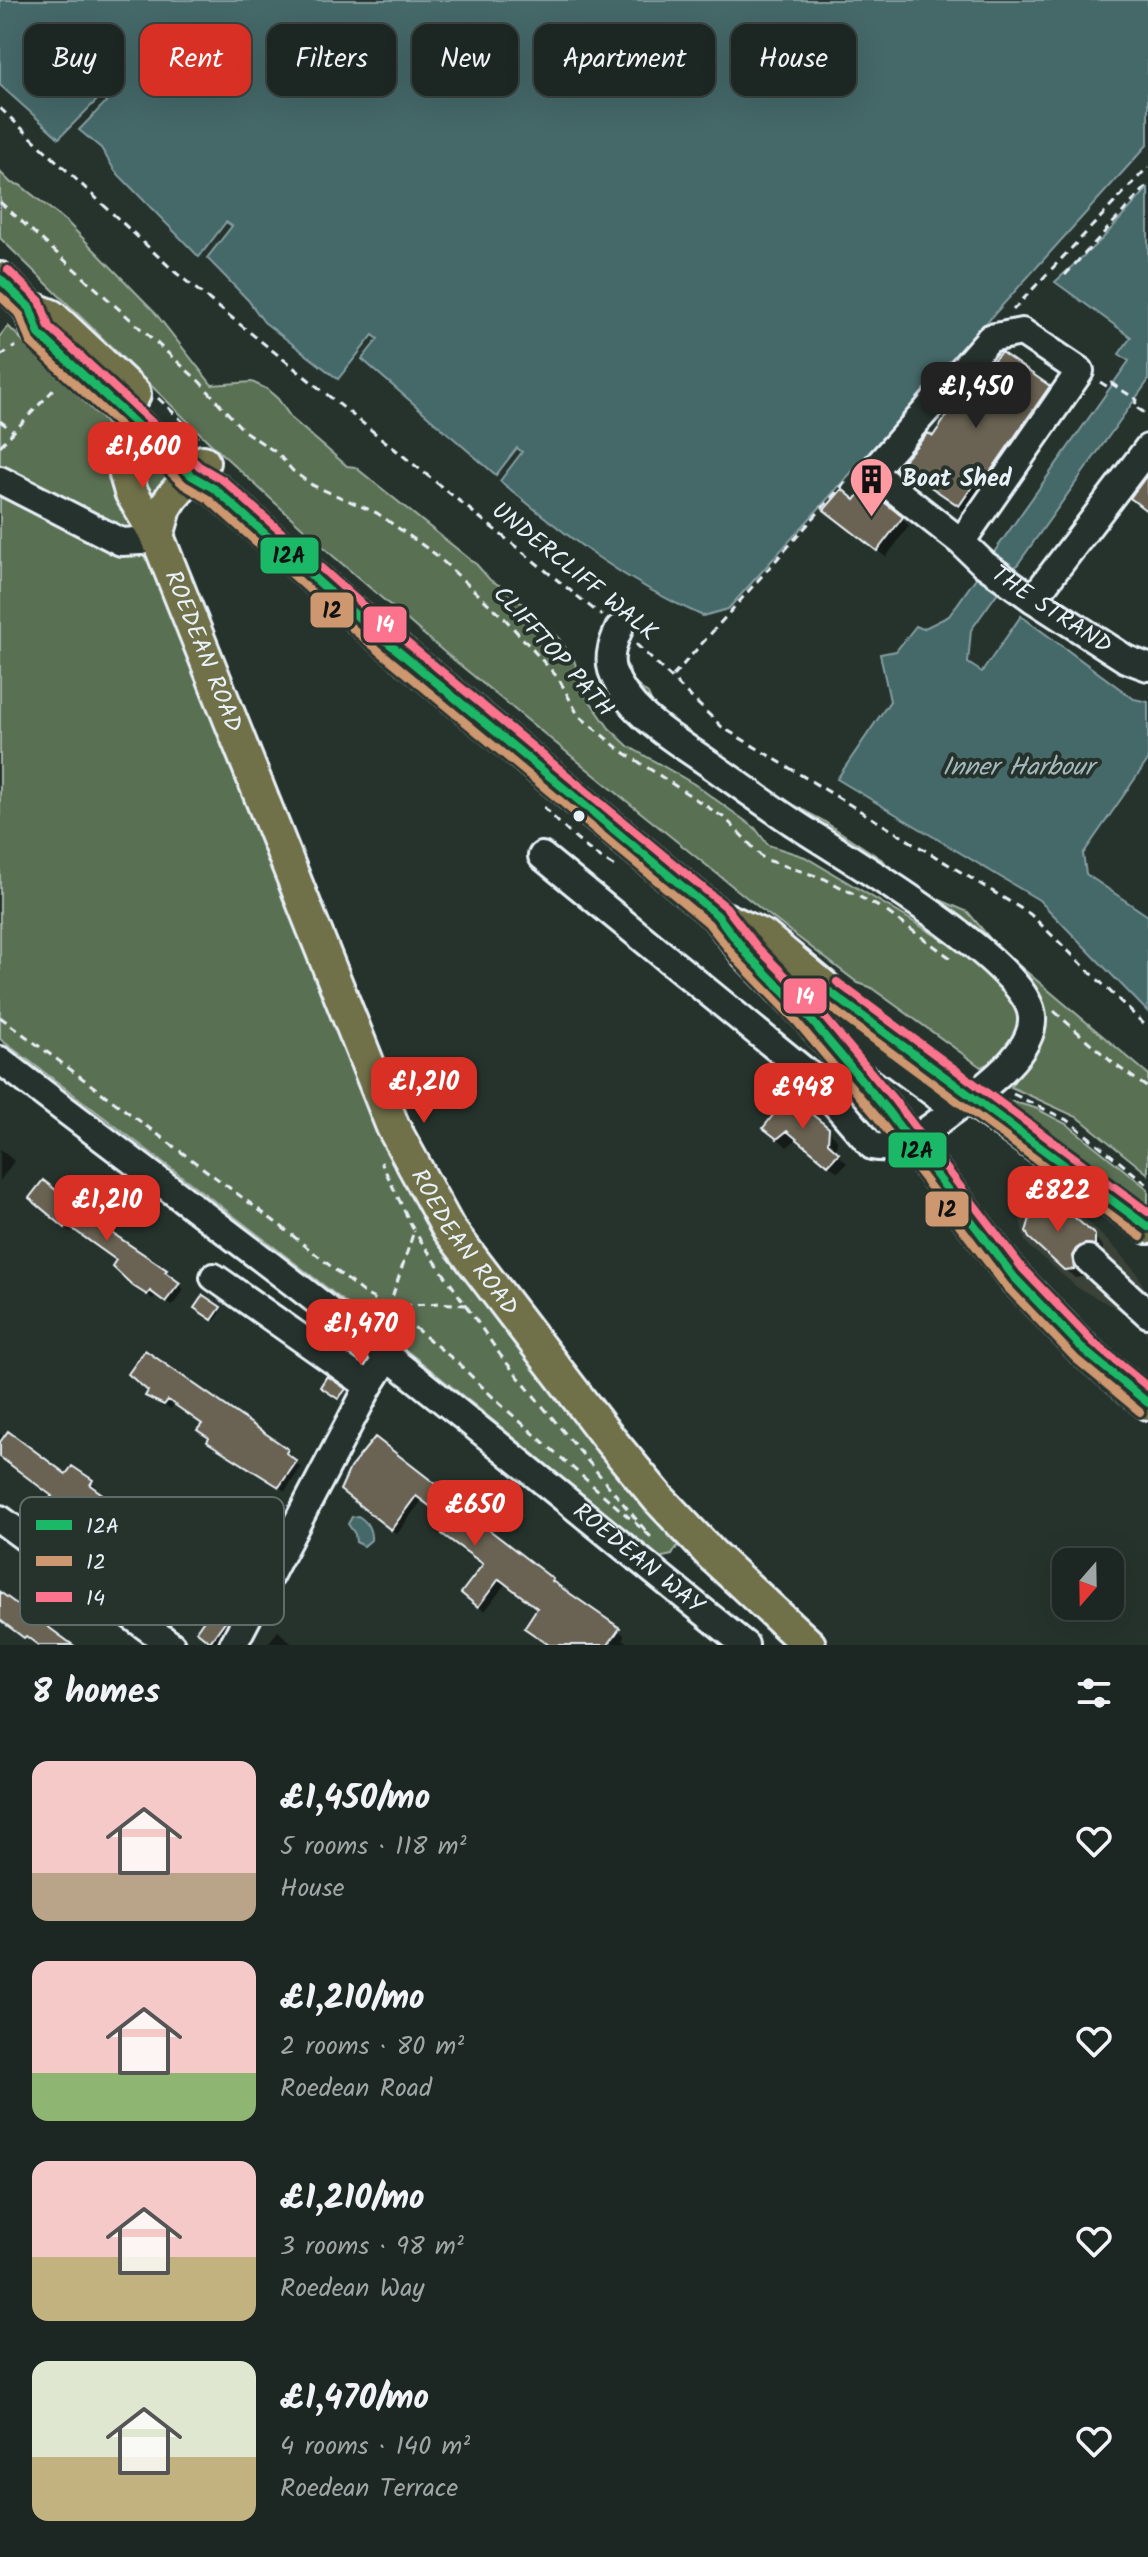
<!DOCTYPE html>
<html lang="en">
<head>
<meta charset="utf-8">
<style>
	body { margin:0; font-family:Kalam,sans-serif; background:#252e2a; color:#f1f3f6; height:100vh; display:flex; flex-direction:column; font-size:30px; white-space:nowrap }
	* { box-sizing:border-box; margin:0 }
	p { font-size:26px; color:#a0a5a5 }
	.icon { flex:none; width:44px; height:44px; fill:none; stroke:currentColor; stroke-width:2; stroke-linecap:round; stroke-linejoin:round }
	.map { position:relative; height:1645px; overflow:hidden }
	.panel { display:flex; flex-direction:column; background:#1c2622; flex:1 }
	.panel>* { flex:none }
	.top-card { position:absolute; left:24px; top:24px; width:1100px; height:72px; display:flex; gap:16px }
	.needle { width:52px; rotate:200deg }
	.controls { position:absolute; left:1052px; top:1548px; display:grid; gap:16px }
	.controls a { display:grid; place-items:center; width:72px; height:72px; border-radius:16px; background:#1c2622; box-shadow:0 8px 32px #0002,0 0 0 2px #3a4340; font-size:40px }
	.price { position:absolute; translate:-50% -68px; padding:0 18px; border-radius:16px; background:#d93025; color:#fff; font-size:26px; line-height:52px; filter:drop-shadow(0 2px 4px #0008) }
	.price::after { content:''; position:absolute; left:50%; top:48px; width:24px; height:18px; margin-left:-12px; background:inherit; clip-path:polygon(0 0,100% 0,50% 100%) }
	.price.on { background:#222; color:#fff }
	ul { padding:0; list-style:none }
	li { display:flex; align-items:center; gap:24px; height:200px; padding:0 32px }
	li span { display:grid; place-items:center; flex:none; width:224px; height:160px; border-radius:16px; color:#555 }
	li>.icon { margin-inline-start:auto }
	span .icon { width:96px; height:96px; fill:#fffc; stroke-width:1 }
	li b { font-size:34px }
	h2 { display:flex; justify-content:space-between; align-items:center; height:96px; padding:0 32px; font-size:34px }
	.tag { padding:0 28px; border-radius:16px; background:#1c2622; box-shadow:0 8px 32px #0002,0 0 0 2px #3a4340; font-size:28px; line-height:72px }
	.tag.on { background:#d93025; color:#fff }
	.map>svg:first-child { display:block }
	.built { fill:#3a4238 }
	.green { fill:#5a6f52; stroke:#a1b0a5; stroke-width:2 }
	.water { fill:#446868; stroke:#869fa2; stroke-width:2 }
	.shadow { fill:#0007 }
	.building { fill:#6a6452; stroke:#e8f1f8; stroke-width:2 }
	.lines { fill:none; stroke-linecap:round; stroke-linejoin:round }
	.minor-casing { stroke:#e8f1f8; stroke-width:32 }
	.major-casing { stroke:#e8f1f8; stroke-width:38 }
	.path { stroke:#e8f1f8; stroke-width:3; stroke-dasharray:8 6; stroke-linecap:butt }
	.minor { stroke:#26332d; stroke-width:26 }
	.major { stroke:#70704a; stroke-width:32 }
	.bus-1-casing { stroke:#26332d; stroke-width:14 }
	.bus-2-casing { stroke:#26332d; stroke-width:14 }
	.bus-3-casing { stroke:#26332d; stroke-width:14 }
	.bus-1 { stroke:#1ab867; stroke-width:8 }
	.bus-2 { stroke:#cd976f; stroke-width:8 }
	.bus-3 { stroke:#fc738d; stroke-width:8 }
	.bus-dot { fill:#e8f1f8; stroke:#26332d; stroke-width:3 }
	.labels { text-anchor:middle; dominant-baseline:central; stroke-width:8; stroke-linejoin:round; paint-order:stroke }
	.poi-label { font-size:24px; font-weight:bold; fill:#e8f1f8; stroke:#26332d; text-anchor:start }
	.street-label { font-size:24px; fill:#e8f1f8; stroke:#26332d }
	.water-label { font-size:26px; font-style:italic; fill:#a6babe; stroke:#26332d }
	.key { fill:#26332d; stroke:#606c6a; stroke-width:2 }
	.key-label { font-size:22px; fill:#e8f1f8 }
	.line-badge { stroke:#26332d; stroke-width:3 }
	.badge-label { font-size:22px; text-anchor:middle; font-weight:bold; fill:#fff }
	.pale-badge-label { font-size:22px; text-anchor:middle; font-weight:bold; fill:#111 }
</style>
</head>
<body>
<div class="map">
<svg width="1148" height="1645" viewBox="0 0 1148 1645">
	<rect width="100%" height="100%" fill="#26332d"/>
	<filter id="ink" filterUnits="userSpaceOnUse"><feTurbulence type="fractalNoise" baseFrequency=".0125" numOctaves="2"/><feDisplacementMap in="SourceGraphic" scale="16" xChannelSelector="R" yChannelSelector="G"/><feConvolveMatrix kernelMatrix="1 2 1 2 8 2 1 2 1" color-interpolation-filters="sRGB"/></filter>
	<g filter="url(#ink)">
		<!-- built -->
		<path class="built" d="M 1014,1190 L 1030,1196 L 1050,1196 L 1071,1206 L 1120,1253 L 1137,1273 L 1148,1295 L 1148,1338 L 1143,1326 L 1136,1319 L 1078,1288 L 1031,1248 L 1025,1241 L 1018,1211 L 1009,1195 Z"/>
		<!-- green -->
		<path class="green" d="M 0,172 L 11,183 L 20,185 L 67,222 L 152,309 L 212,385 L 252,382 L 267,389 L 278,399 L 292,419 L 347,466 L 355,467 L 477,565 L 490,580 L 506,589 L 537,616 L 560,640 L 574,660 L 585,694 L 609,728 L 628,746 L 694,784 L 755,828 L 768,845 L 805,857 L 906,917 L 947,943 L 1017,994 L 1023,1037 L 994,1061 L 981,1067 L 870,987 L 858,983 L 761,909 L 629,803 L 443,651 L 332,555 L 210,443 L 0,238 Z
			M 8,326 L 104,421 L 112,433 L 137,527 L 133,532 L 146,560 L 156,565 L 396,1160 L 672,1528 L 678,1545 L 672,1555 L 658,1558 L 646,1549 C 439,1369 219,1204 0,1039 L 0,336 Z
			M 140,447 L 172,475 L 158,495 L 151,494 L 140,486 Z
			M 620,654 L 629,668 L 631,680 L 648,694 L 652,703 L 669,722 L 767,791 L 822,820 L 884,861 L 893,873 L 931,896 L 968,912 L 997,947 L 1148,1074 L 1148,1174 L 1079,1118 L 1011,1087 L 1031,1052 L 1036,1009 L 647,709 L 617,660 Z
			M 1003,1099 L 1035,1108 L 1068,1125 L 1148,1189 L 1148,1217 L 1001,1105 Z"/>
		<!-- water -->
		<path class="water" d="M 0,0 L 1148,0 L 1148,144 L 728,609 L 703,616 C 621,580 568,537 500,481 L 522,452 L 517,448 L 496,475 L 362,359 L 378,339 L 373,335 L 338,379 L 264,322 L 248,300 L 207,258 L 232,226 L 226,222 L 199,257 L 115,171 L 101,148 L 79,130 L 107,101 L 102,95 L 59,138 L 0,85 Z
			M 1148,188 L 1148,381 L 971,630 L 968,663 L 982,672 L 1021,616 L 1134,699 L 1148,702 L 1148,760 L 1083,854 L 1086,874 L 1148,916 L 1148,1012 L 1039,900 L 837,779 L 890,701 L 880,654 L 896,651 L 916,626 L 923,629 L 949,616 L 1129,361 L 1119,354 L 1131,337 L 1055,282 L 1103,238 Z
			M 358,1516 C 367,1521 372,1530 371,1540 L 364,1546 L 356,1542 L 355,1534 L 348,1524 L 352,1517 Z"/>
		<!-- shadow -->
		<path class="shadow" d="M 1049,388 L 1056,395 L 967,513 L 919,479 L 915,485 L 906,477 L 933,439 Z
			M 855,503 L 902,518 L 909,526 L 886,557 L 835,518 Z
			M 782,1108 L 827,1129 L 837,1139 L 836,1153 L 847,1163 L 838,1172 L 797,1139 L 787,1147 L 775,1136 Z
			M 0,1149 L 14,1161 L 0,1181 Z
			M 37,1203 L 80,1206 L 105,1229 L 165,1271 L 184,1290 L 172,1306 L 156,1295 L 153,1299 L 124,1277 L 118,1261 L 73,1229 L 71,1232 Z
			M 1094,1237 L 1103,1246 L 1103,1252 L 1094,1252 L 1080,1266 L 1083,1277 L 1075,1278 L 1041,1247 Z
			M 220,1309 L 222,1311 L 215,1321 L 199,1310 Z
			M 151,1392 L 287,1451 L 292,1456 L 291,1459 L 301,1468 L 285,1491 L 215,1447 L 205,1436 L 203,1425 L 174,1404 L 171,1409 L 165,1406 L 164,1408 L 148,1395 Z
			M 0,1434 L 67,1477 L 92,1482 L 98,1488 L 96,1492 L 113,1506 L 107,1515 L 131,1534 L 142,1535 L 214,1590 L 220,1596 L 216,1602 L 224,1610 L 219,1617 L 231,1628 L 219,1645 L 205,1637 L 207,1619 L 183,1594 L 164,1580 L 161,1584 L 143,1571 L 137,1573 L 129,1571 L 123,1564 L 111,1533 L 77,1510 L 75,1514 L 59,1504 L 0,1456 Z
			M 437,1488 L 457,1499 L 463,1505 L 461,1507 L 485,1526 L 484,1528 L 618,1630 L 624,1635 L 623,1639 L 630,1645 L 549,1645 L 539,1609 L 506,1583 L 485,1611 L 469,1599 L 485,1565 L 453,1522 L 422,1500 L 397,1534 L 348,1495 Z
			M 278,1631 L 293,1645 L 267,1645 Z"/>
		<!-- building -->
		<path class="building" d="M 1001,352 L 1050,386 L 988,475 L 983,471 L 959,506 L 910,473 L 906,478 L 895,470 L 928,433 L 933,436 L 962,394 Z
			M 1148,474 L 1148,512 L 1130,498 Z
			M 865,487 L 903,517 L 877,551 L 824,510 L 842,489 L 855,500 Z
			M 781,1105 L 791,1112 L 803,1107 L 829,1128 L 828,1143 L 839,1153 L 828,1165 L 787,1131 L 777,1139 L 763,1128 Z
			M 43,1180 L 66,1198 L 67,1196 L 78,1205 L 80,1203 L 91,1211 L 89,1214 L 101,1222 L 99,1224 L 167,1270 L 165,1272 L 180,1283 L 165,1302 L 150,1291 L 147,1295 L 133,1286 L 112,1266 L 116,1260 L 67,1225 L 65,1228 L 29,1198 Z
			M 1051,1203 L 1060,1205 L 1095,1235 L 1095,1245 L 1084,1244 L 1076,1249 L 1072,1256 L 1074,1269 L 1064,1270 L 1029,1238 L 1026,1232 L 1032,1211 L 1040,1205 Z
			M 203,1295 L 221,1307 L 212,1320 L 194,1308 Z
			M 145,1350 L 288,1449 L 286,1453 L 297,1461 L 279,1487 L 207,1442 L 209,1438 L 197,1430 L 202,1424 L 168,1400 L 164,1405 L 145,1396 L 148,1391 L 128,1374 Z
			M 327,1376 L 346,1389 L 338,1399 L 320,1387 Z
			M 8,1431 L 66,1474 L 72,1466 L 93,1480 L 90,1485 L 108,1498 L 102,1508 L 132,1532 L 143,1533 L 215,1588 L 210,1595 L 220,1602 L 213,1611 L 226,1620 L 210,1642 L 196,1631 L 205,1618 L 178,1598 L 182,1593 L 157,1575 L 154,1579 L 135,1565 L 130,1568 L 121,1565 L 118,1552 L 102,1540 L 109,1532 L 70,1505 L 68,1509 L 50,1498 L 52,1496 L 0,1457 L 0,1442 Z
			M 375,1437 L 437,1485 L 438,1483 L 458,1498 L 456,1501 L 481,1519 L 479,1522 L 553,1579 L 552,1581 L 620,1628 L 608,1645 L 549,1645 L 524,1628 L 537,1608 L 499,1579 L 478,1607 L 461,1593 L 483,1564 L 442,1534 L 451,1522 L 416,1496 L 391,1530 L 340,1490 L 350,1468 Z
			M 0,1592 L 73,1645 L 38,1645 L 26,1636 L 24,1638 L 0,1620 Z"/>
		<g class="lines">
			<defs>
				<g id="minor">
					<path d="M 0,480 L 121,542 L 141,541 L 157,536"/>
					<path id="s1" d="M 961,542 L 1080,371 L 1022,332 L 990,338 L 872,472 L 961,542 L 984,564 L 1033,599 L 1126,659 L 1148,667"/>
					<path d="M 1033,599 L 1148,448"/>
					<path d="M 542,856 L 812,1077 L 872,1146 C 904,1153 929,1128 953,1111 C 978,1092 1035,1053 1032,1017 C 1029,962 838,853 791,821 C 764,803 738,784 711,765 C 676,740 627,714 612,670 C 608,656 613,642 619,629"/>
					<path d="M 846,1011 L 869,1045 L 955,1109"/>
					<path id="s2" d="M 0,1060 C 128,1159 259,1254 386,1355 C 507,1450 625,1549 745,1645"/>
					<path d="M 1088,1259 L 1148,1314"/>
					<path d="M 214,1277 L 369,1386"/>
					<path d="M 0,1519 L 171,1645"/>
					<path d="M 233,1645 L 369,1386 L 388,1356"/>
				</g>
				<g id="major">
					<path d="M 0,279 L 30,308 L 51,316 L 134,394"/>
					<path d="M 30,308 L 39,334 L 192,476 L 215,489 L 368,626 L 717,915 L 748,955 L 806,1014 L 886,1109 L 1014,1277 L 1085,1351 L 1148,1403"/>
					<path id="s3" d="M 127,418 L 126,475 L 131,492 L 157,536 L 393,1127 L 448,1228 L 610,1440 L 659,1499 L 712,1555 L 809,1645"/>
					<path d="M 157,536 L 165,508 L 172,497 L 203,462"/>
					<path d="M 725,919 L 764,937 L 837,998 L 949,1082 L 1148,1227"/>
				</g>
			</defs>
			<!-- minor casing -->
			<use href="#minor" class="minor-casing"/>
			<!-- major casing -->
			<use href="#major" class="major-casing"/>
			<!-- path -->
			<path class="path" d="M 0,108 L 175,272 L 602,616
				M 0,202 L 200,382 L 244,431 L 277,453 L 293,471 L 312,485 L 377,513 L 435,554 L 506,620 L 559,679 L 578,715 L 619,749 L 726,819 L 764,859 L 825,879 L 881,908
				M 1065,275 L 1148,185
				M 1013,310 L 1148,167
				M 0,356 L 16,346
				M 1100,382 L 1108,387 L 1111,383 L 1137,400 L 1134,406 L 1148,415
				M 158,398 L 199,437
				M 0,421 L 14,432
				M 0,446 L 57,386
				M 636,644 L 722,727 L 1030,914 L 1148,1028
				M 673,676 L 849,478
				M 544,807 C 566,831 588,852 617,868
				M 887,912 L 952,959
				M 1054,1011 L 1114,1064 L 1148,1088
				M 0,1017 L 282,1227 L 365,1294 L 389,1307 L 458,1363 L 500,1404 L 650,1536 L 501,1356 L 414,1231
				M 1013,1094 L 1069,1121 L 1148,1185
				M 389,1307 L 439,1303 L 465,1305 L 471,1300
				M 377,1318 L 389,1307 L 414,1231 L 381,1162"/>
			<!-- minor -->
			<use href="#minor" class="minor"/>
			<!-- major -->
			<use href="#major" class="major"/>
			<defs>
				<path id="bus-1" d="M 0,279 L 30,308 L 39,334 L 192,476 L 215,489 L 368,626 L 717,915 L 748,955 L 806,1014 L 886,1109 L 1014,1277 L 1085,1351 L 1148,1403
					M 830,992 L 1148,1227"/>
				<path id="bus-2" d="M 0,296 L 20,315 L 30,342 L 184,485 L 208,499 L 360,635 L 708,923 L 739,962 L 797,1022 L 877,1117 L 1005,1285 L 1076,1359 L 1140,1412
					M 823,1002 L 1141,1237"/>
				<path id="bus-3" d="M 8,270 L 40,301 L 49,327 L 199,466 L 223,480 L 376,617 L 726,907 L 757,947 L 815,1006 L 895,1101 L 1023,1269 L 1093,1342 L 1148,1387
					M 837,982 L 1148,1212"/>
			</defs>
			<!-- bus-1 casing -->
			<use href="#bus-1" class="bus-1-casing"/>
			<!-- bus-2 casing -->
			<use href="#bus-2" class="bus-2-casing"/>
			<!-- bus-3 casing -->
			<use href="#bus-3" class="bus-3-casing"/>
			<!-- bus-1 -->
			<use href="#bus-1" class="bus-1"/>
			<!-- bus-2 -->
			<use href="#bus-2" class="bus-2"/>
			<!-- bus-3 -->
			<use href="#bus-3" class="bus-3"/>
		</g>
	</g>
	<!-- icons -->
	<defs>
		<symbol id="building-pin" viewBox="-11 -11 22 30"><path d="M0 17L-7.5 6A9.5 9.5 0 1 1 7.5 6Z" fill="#ff9aa2" stroke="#26332d"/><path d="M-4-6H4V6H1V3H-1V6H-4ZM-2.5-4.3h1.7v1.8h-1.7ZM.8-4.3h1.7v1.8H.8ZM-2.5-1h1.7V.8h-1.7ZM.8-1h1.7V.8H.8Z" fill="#111"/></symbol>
	</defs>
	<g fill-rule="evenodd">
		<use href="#building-pin" x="846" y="454" width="51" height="69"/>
	</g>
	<!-- markers -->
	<circle class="bus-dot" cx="579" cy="816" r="7"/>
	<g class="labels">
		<!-- poi labels -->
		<g class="poi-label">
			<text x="902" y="479">Boat Shed</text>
		</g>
		<!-- street labels -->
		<g class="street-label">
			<text transform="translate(574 572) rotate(39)">UNDERCLIFF WALK</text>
			<text stroke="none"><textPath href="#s1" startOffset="716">THE STRAND</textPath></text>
			<text stroke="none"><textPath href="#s3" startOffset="250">ROEDEAN ROAD</textPath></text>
			<text transform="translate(553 652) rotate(48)">CLIFFTOP PATH</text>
			<text stroke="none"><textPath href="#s3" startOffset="898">ROEDEAN ROAD</textPath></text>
			<text stroke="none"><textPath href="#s2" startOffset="810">ROEDEAN WAY</textPath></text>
		</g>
		<!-- water labels -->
		<g class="water-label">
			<text x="1018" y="768">Inner Harbour</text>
		</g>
	</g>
	<!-- legend -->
	<rect x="20" y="1497" width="264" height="128" rx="12" class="key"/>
	<rect x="36" y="1520" width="36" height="10" fill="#1ab867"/>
	<rect x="36" y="1556" width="36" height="10" fill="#cd976f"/>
	<rect x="36" y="1592" width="36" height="10" fill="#fc738d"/>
	<g class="key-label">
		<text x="86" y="1533">12A</text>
		<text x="86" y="1569">12</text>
		<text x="86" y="1605">14</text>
	</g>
	<g class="line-badge">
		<rect x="259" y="536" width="61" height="39" rx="8" fill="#1ab867"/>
		<rect x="309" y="591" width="46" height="38" rx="8" fill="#cd976f"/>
		<rect x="362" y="605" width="46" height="39" rx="8" fill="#fc738d"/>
		<rect x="782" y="977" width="46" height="38" rx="8" fill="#fc738d"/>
		<rect x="887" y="1131" width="61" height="38" rx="8" fill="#1ab867"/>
		<rect x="924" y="1190" width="46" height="38" rx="8" fill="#cd976f"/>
	</g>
	<g class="badge-label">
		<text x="385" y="632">14</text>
		<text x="805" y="1004">14</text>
	</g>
	<g class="pale-badge-label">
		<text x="289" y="563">12A</text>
		<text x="332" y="618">12</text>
		<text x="917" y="1158">12A</text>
		<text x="947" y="1217">12</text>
	</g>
</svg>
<div class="controls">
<a><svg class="needle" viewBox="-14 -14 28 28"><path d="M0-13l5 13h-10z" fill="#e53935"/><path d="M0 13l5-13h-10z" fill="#a0a5a5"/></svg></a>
</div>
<b class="price on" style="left:976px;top:430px">£1,450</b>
<b class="price" style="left:143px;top:490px">£1,600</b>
<b class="price" style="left:424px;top:1125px">£1,210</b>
<b class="price" style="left:803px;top:1131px">£948</b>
<b class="price" style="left:1058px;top:1234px">£822</b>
<b class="price" style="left:107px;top:1243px">£1,210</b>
<b class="price" style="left:361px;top:1367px">£1,470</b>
<b class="price" style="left:475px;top:1548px">£650</b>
<div class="top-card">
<a class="tag">Buy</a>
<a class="tag on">Rent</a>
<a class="tag">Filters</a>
<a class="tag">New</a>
<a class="tag">Apartment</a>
<a class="tag">House</a>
</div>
</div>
<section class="panel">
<h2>8 homes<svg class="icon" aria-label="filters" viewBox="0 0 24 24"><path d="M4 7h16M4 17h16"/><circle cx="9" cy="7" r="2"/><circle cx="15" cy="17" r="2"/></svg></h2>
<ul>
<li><span style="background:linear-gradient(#f6c9c9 70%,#b9a48a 0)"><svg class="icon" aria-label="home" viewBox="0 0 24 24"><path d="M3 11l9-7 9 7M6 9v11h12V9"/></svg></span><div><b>£1,450/mo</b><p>5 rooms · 118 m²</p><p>House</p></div><svg class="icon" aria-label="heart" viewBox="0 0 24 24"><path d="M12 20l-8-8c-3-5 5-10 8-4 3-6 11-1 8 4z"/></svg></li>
<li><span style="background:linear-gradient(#f6c9c9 70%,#8fb573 0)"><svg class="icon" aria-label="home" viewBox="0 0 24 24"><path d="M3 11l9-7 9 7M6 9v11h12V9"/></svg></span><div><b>£1,210/mo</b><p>2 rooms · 80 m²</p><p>Roedean Road</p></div><svg class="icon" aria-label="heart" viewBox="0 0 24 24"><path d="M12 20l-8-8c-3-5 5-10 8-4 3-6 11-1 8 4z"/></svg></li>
<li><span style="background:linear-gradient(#f6c9c9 60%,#c2b280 0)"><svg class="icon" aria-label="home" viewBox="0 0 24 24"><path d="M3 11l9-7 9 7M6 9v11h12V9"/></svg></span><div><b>£1,210/mo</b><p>3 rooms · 98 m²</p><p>Roedean Way</p></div><svg class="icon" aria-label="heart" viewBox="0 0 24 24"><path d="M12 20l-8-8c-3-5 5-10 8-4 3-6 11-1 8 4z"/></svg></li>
<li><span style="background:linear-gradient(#dfe7d0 60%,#c2b280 0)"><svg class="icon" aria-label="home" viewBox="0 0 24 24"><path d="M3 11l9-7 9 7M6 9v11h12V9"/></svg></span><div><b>£1,470/mo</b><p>4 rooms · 140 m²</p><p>Roedean Terrace</p></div><svg class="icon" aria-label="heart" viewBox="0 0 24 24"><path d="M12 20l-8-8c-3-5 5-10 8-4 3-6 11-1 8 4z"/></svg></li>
</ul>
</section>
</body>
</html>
